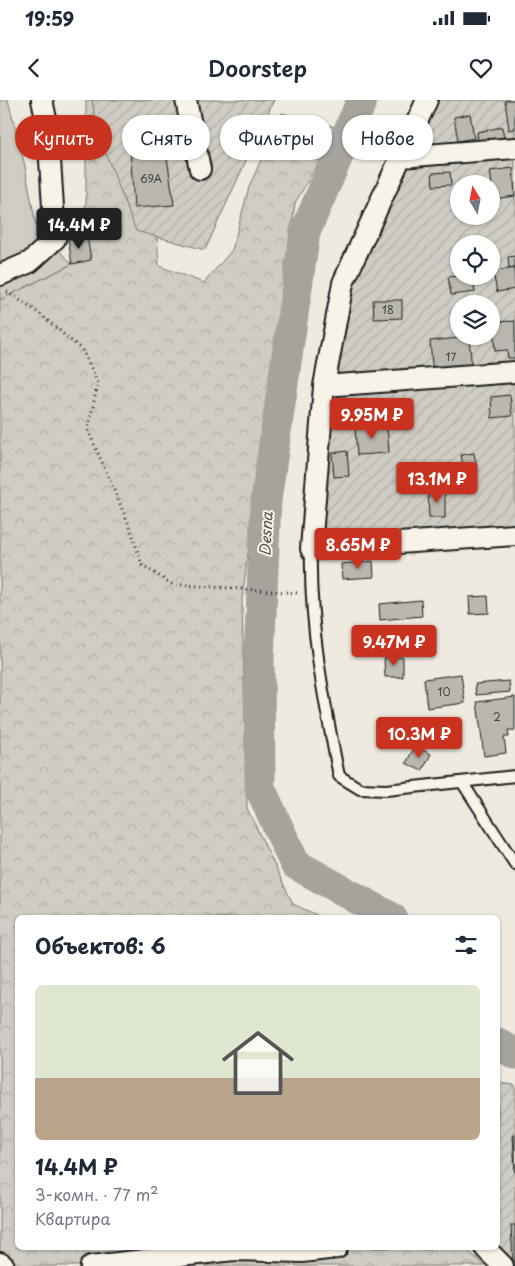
<!DOCTYPE html>
<html lang="ru">
<head>
<meta charset="utf-8">
<style>
	body { margin:0; font-family:"Playpen Sans",sans-serif; background:#f2f2f3; color:#1f2937; height:100vh; display:flex; flex-direction:column; font-size:19px; white-space:nowrap }
	* { box-sizing:border-box; margin:0 }
	p { font-size:16px; color:#747a83 }
	.icon { flex:none; width:28px; height:28px; fill:none; stroke:currentColor; stroke-width:2; stroke-linecap:round; stroke-linejoin:round }
	.map { position:relative; flex:1; overflow:hidden }
	.sheet { position:absolute; left:15px; top:815px; width:485px; height:335px; display:flex; flex-direction:column; background:#fff; border-radius:8px; box-shadow:0 1px 4px #0004 }
	.sheet>* { flex:none }
	.guide { position:absolute; left:15px; top:15px; width:485px; height:45px; display:flex; gap:10px }
	.needle { width:32px; rotate:350deg }
	.tools { position:absolute; left:450px; top:75px; display:grid; gap:10px }
	.tools a { display:grid; place-items:center; width:50px; height:50px; border-radius:50%; background:#fff; box-shadow:0 1px 4px #0004; font-size:25px }
	.price { position:absolute; translate:-50% -42px; padding:0 11px; border-radius:5px; background:#c8321e; color:#fff; font-size:16px; line-height:32px; filter:drop-shadow(0 1px 2px #0008) }
	.price::after { content:''; position:absolute; left:50%; top:30px; width:15px; height:11px; margin-left:-8px; background:inherit; clip-path:polygon(0 0,100% 0,50% 100%) }
	.price.selected { background:#222; color:#fff }
	ul { padding:0; list-style:none }
	li { display:grid; align-content:center; gap:10px; height:265px; padding:0 20px }
	li+li { border-top:1px solid #e0e1e3 }
	li span { display:grid; place-items:center; height:155px; border-radius:8px; color:#555 }
	li>.icon { margin-inline-start:auto }
	span .icon { width:90px; height:90px; fill:#fffc; stroke-width:1 }
	li b { font-size:21px }
	h2 { display:flex; justify-content:space-between; align-items:center; height:60px; padding:0 20px; font-size:21px }
	.chip { padding:0 18px; border-radius:22px; background:#fff; box-shadow:0 1px 4px #0004; font-size:18px; line-height:45px }
	.chip.selected { background:#c8321e; color:#fff }
	.status { display:flex; justify-content:space-between; align-items:center; height:35px; padding:0 25px; background:#fff; direction:ltr }
	.status svg { height:14px; fill:currentColor }
	header { display:flex; justify-content:space-between; align-items:center; height:65px; padding:0 20px; background:#fff; font-size:22px; font-weight:600 }
	.map>svg:first-child { display:block }
	.grass { fill:#cfccc3; stroke:#767470 }
	.forest { fill:url(#forest-crowns); stroke:#767470 }
	.garden { fill:url(#garden-furrows); stroke:#767470; fill-rule:evenodd }
	.lines { fill:none; stroke-linecap:round; stroke-linejoin:round }
	.river { stroke:#a6a39d; stroke-width:31 }
	.building { fill:#bab7af; stroke:#1c1c1c }
	.lane-casing { stroke:#1c1c1c; stroke-width:14 }
	.street-casing { stroke:#1c1c1c; stroke-width:24 }
	.path { stroke:#1c1c1c; stroke-width:3; stroke-dasharray:1 4; stroke-linecap:butt }
	.lane { stroke:#f7f3e8; stroke-width:10 }
	.street { stroke:#f7f3e8; stroke-width:20 }
	.labels { text-anchor:middle; dominant-baseline:central; stroke-width:4; stroke-linejoin:round; paint-order:stroke }
	.number-label { font-size:11px; fill:#444341 }
	.water-label { font-size:15px; font-style:italic; fill:#535250; stroke:#f7f3e8 }
</style>
</head>
<body>
<div class="status"><b>19:59</b><svg viewBox="0 0 49 12"><path d="M0 12V9h3v3zM5 12V6h3v6zM10 12V3h3v9zM15 12V0h3v12zM26 1h20v11H26zM47 4h2v5h-2z"/></svg></div>
<header><svg class="icon" aria-label="back" viewBox="0 0 24 24"><path d="M15 5l-7 7 7 7"/></svg>Doorstep<svg class="icon" aria-label="heart" viewBox="0 0 24 24"><path d="M12 20l-8-8c-3-5 5-10 8-4 3-6 11-1 8 4z"/></svg></header>
<div class="map">
<svg width="515" height="1166" viewBox="0 0 515 1166">
	<defs>
		<pattern id="forest-crowns" width="20" height="18" patternUnits="userSpaceOnUse" patternTransform="scale(1.25)"><rect width="20" height="18" fill="#cfccc3"/><path d="M2 6a3 3 0 1 1 6 0M12 15a3 3 0 1 1 6 0" fill="none" stroke="#b1afa7"/></pattern>
		<pattern id="garden-furrows" width="10" height="10" patternUnits="userSpaceOnUse" patternTransform="scale(1.25)"><rect width="10" height="10" fill="#cfccc3"/><path d="M-1 1l2-2M0 10L10 0M9 11l2-2" fill="none" stroke="#b1afa7"/></pattern>
	</defs>
	<rect width="100%" height="100%" fill="#eeeae0"/>
	<filter id="ink" filterUnits="userSpaceOnUse"><feTurbulence type="fractalNoise" baseFrequency=".02" numOctaves="2"/><feDisplacementMap in="SourceGraphic" scale="10" xChannelSelector="R" yChannelSelector="G"/><feConvolveMatrix kernelMatrix="1 2 1 2 8 2 1 2 1" color-interpolation-filters="sRGB"/></filter>
	<g filter="url(#ink)">
		<!-- grass -->
		<path class="grass" d="M 0,0 L 8,0 L 25,66 L 36,126 L 72,164 L 0,200 Z"/>
		<!-- forest -->
		<path class="forest" d="M 86,0 L 146,0 L 152,50 L 159,166 L 204,183 L 232,150 L 249,87 L 282,13 L 339,28 L 295,103 L 242,499 L 247,708 L 293,804 L 321,817 L 18,818 L 18,1148 L 417,1148 L 418,1150 L 465,1148 L 485,1166 L 0,1166 L 0,200 L 72,164 L 86,104 Z"/>
		<!-- garden -->
		<path class="garden" d="M 92,0 L 274,0 L 205,150 L 136,131 L 97,31 Z
			M 416,0 L 515,0 L 515,424 L 306,441 L 334,176 ZM 459,84 L 491,84 L 491,116 L 459,116 ZM 459,144 L 491,144 L 491,176 L 459,176 ZM 459,204 L 491,204 L 491,236 L 459,236 Z
			M 498,983 L 515,985 L 515,1166 L 495,1166 L 474,1148 L 498,1148 Z"/>
		<g class="lines">
			<!-- river -->
			<path class="river" d="M 362,0 L 305,132 L 266,400 L 259,559 L 260,688 L 295,764 L 392,818
				M 498,943 L 515,954"/>
		</g>
		<!-- building -->
		<path class="building" d="M 505,0 L 515,0 L 515,29 L 509,30 Z
			M 470,14 L 474,38 L 458,41 L 454,17 Z
			M 502,27 L 504,39 L 478,43 L 477,32 Z
			M 130,47 L 166,50 L 174,105 L 134,108 Z
			M 513,68 L 515,96 L 494,99 L 490,71 Z
			M 450,72 L 451,85 L 433,86 L 432,73 Z
			M 87,136 L 91,160 L 72,164 L 68,139 Z
			M 515,156 L 515,168 L 509,169 L 508,157 Z
			M 514,168 L 515,189 L 497,192 L 493,172 Z
			M 459,176 L 472,176 L 475,192 L 451,195 L 448,177 Z
			M 373,200 L 402,200 L 402,218 L 374,219 Z
			M 515,221 L 515,258 L 508,258 L 507,250 L 495,251 L 493,222 Z
			M 469,237 L 472,270 L 433,275 L 430,241 Z
			M 510,295 L 512,316 L 492,318 L 491,297 Z
			M 387,326 L 389,353 L 357,355 L 355,328 Z
			M 347,351 L 349,376 L 334,377 L 332,353 Z
			M 474,353 L 477,368 L 464,370 L 461,355 Z
			M 445,390 L 445,418 L 429,418 L 428,391 Z
			M 373,461 L 374,477 L 342,479 L 341,464 Z
			M 488,496 L 489,513 L 470,514 L 469,497 Z
			M 421,500 L 422,516 L 380,520 L 379,504 Z
			M 406,528 L 407,543 L 392,544 L 391,529 Z
			M 403,557 L 403,577 L 385,577 L 384,558 Z
			M 461,574 L 465,603 L 427,608 L 424,579 Z
			M 509,581 L 510,592 L 476,595 L 475,584 Z
			M 515,597 L 515,630 L 508,630 L 509,637 L 504,637 L 506,653 L 484,656 L 477,602 Z
			M 415,646 L 431,654 L 422,671 L 406,663 Z
			M 513,1035 L 515,1035 L 515,1072 Z
			M 511,1125 L 515,1125 L 515,1162 L 513,1162 Z"/>
		<g class="lines">
			<defs>
				<path id="lane" d="M 311,449 C 309,525 324,601 339,676 L 360,689 L 386,690 L 515,676
					M 462,682 L 515,764"/>
				<path id="street" d="M 186,0 L 200,69
					M 427,0 L 343,183 L 324,286 L 311,449 L 515,435
					M 401,57 L 515,48
					M 0,175 L 30,162 L 55,139 L 48,28 L 42,0
					M 324,286 L 515,272
					M 485,1148 L 503,1166
					M 0,1163 L 4,1166
					M 91,1166 L 234,1150 L 302,1152 L 337,1148"/>
			</defs>
			<!-- lane casing -->
			<use href="#lane" class="lane-casing"/>
			<!-- street casing -->
			<use href="#street" class="street-casing"/>
			<!-- path -->
			<path class="path" d="M 7,192 L 39,213 L 82,250 L 98,283 L 88,330 L 130,427 L 142,465 L 172,484 L 299,493"/>
			<!-- lane -->
			<use href="#lane" class="lane"/>
			<!-- street -->
			<use href="#street" class="street"/>
		</g>
	</g>
	<g class="labels">
		<!-- number labels -->
		<g class="number-label">
			<text x="151" y="78">69А</text>
			<text x="388" y="209">18</text>
			<text x="451" y="256">17</text>
			<text x="444" y="591">10</text>
			<text x="497" y="616">2</text>
		</g>
		<!-- water labels -->
		<g class="water-label">
			<text transform="translate(265 434) rotate(-87)">Desna</text>
		</g>
	</g>
</svg>
<div class="tools">
<a><svg class="needle" viewBox="-14 -14 28 28"><path d="M0-13l5 13h-10z" fill="#e53935"/><path d="M0 13l5-13h-10z" fill="#747a83"/></svg></a>
<a><svg class="icon" aria-label="locate" viewBox="0 0 24 24"><circle cx="12" cy="12" r="6"/><path d="M12 2v4M12 18v4M2 12h4M18 12h4"/></svg></a>
<a><svg class="icon" aria-label="layers" viewBox="0 0 24 24"><path d="M12 4l9 5-9 5-9-5zM3 14l9 5 9-5"/></svg></a>
</div>
<b class="price selected" style="left:79px;top:150px">14.4M ₽</b>
<b class="price" style="left:372px;top:340px">9.95M ₽</b>
<b class="price" style="left:437px;top:404px">13.1M ₽</b>
<b class="price" style="left:358px;top:470px">8.65M ₽</b>
<b class="price" style="left:394px;top:567px">9.47M ₽</b>
<b class="price" style="left:419px;top:659px">10.3M ₽</b>
<div class="guide">
<a class="chip selected">Купить</a>
<a class="chip">Снять</a>
<a class="chip">Фильтры</a>
<a class="chip">Новое</a>
</div>
<section class="sheet">
<h2>Объектов: 6<svg class="icon" aria-label="filters" viewBox="0 0 24 24"><path d="M4 7h16M4 17h16"/><circle cx="9" cy="7" r="2"/><circle cx="15" cy="17" r="2"/></svg></h2>
<ul>
<li><span style="background:linear-gradient(#dfe7d0 60%,#b9a48a 0)"><svg class="icon" aria-label="home" viewBox="0 0 24 24"><path d="M3 11l9-7 9 7M6 9v11h12V9"/></svg></span><div><b>14.4M ₽</b><p>3-комн. · 77 m²</p><p>Квартира</p></div></li>
</ul>
</section>
</div>
</body>
</html>
